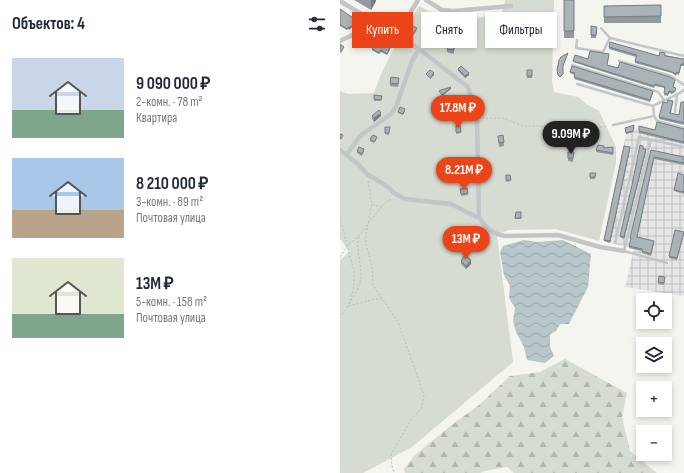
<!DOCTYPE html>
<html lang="ru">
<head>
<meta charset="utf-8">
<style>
	body { margin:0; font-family:"Sofia Sans Condensed",sans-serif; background:#f6f6f7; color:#1f2937; height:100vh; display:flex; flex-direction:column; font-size:15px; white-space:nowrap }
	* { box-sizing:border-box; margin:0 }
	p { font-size:13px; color:#747a83 }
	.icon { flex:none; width:22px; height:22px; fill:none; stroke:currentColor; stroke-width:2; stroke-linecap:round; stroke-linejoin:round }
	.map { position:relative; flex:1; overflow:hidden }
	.panel { display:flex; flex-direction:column; background:#fff; width:340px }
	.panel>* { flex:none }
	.guide { position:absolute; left:12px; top:12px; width:272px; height:36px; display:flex; gap:8px }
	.buttons { position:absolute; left:296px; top:293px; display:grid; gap:8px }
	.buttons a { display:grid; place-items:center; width:36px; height:36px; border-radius:0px; background:#fff; box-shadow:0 2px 6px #0003; font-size:20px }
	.price { position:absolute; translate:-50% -34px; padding:0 9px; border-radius:14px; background:#ec4419; color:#fff; font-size:13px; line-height:26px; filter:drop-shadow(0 1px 2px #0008) }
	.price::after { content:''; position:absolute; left:50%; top:24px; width:12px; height:9px; margin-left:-6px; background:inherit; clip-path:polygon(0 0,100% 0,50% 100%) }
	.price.current { background:#222; color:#fff }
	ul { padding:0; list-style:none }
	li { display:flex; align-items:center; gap:12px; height:100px; padding:0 12px }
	li span { display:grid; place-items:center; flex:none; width:112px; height:80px; border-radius:0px; color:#555 }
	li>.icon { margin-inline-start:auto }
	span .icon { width:48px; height:48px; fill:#fffc; stroke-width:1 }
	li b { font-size:17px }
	h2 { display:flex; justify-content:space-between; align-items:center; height:48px; padding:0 12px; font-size:17px }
	.tag { padding:0 14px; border-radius:0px; background:#fff; box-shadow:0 2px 6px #0003; font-size:14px; line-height:36px }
	.tag.current { background:#ec4419; color:#fff }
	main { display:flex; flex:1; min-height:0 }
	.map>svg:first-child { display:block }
	.industrial { fill:url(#industrial-grid) }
	.green { fill:#d6dcd1 }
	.forest { fill:url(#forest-firs) }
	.water { fill:url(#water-waves) }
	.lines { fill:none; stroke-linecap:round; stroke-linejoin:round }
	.path { stroke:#bbbec0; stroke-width:1; stroke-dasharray:2 2; stroke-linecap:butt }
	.lane { stroke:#c2c6c9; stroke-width:2.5 }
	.street { stroke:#c2c6c9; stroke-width:4.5 }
	.wall { fill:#929a9d }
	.shaded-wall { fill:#777d80 }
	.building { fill:#aab3b7; stroke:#777d80 }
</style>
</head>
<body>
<main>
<section class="panel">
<h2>Объектов: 4<svg class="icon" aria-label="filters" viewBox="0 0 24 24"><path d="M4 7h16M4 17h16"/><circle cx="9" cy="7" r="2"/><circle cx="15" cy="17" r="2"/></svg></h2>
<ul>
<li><span style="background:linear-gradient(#c9d6e8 65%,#7fa58c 0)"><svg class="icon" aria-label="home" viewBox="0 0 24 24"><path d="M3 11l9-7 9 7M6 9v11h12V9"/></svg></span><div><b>9 090 000 ₽</b><p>2-комн. · 78 m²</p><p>Квартира</p></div></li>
<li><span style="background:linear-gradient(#a9c7e8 65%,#b9a48a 0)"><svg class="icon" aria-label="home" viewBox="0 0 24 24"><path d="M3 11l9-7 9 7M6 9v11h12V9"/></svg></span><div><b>8 210 000 ₽</b><p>3-комн. · 89 m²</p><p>Почтовая улица</p></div></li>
<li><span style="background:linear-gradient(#dfe7d0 70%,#7fa58c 0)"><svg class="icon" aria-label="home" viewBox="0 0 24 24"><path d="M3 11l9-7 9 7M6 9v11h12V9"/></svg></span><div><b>13M ₽</b><p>5-комн. · 158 m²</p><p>Почтовая улица</p></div></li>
</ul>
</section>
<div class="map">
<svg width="344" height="473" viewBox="0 0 344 473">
	<defs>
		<pattern id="industrial-grid" width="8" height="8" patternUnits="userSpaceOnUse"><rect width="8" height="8" fill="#e5e6e4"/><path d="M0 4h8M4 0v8" fill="none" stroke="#bdbfbe"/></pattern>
		<pattern id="forest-firs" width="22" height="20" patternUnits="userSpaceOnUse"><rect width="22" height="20" fill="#d6dcd1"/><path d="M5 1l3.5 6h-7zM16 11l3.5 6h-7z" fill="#b1b7af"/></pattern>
		<pattern id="water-waves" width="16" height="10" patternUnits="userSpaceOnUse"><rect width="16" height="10" fill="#b9c7cb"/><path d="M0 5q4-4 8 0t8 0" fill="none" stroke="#9aa6aa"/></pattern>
	</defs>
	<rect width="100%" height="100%" fill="#f5f5f0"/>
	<!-- industrial -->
	<path class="industrial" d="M 294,127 L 344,138 L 344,296 L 285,287 L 294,249 L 264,241 L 286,134 L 285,129 Z"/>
	<!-- green -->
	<path class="green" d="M 165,0 L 214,0 L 212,82 L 214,92 L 238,97 L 248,105 L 259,111 L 276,147 L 276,163 L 259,241 L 216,229 L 169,230 L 157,235 L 173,362 L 72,447 L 23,473 L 0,473 L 0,260 L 9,252 L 0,238 L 0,91 L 9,94 L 34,93 C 44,62 62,35 79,6 L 105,20 L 161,16 Z"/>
	<!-- forest -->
	<path class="forest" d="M 225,359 L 287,393 L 282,417 L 290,451 L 317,473 L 174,473 L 167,467 L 145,471 L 140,473 L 65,473 L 64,469 L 75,455 L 109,427 L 139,405 L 170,376 L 200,372 Z"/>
	<!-- water -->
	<path class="water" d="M 184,240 L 197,242 L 223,240 L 251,254 L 248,287 L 229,324 L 220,324 L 216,331 L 210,334 L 210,347 L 214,356 L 205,363 L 187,360 L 184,347 L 176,332 L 173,321 L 175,308 L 169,298 L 170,286 L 164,275 L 160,252 L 163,246 Z"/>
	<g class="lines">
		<!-- path -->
		<path class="path" d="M 142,118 L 162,118 L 183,126 L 208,126 L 242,130 L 268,126
			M 28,181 L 32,204 L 26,234 L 26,244 L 32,267 L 33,285 L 58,322 L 84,395 L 82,407 L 69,423 L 51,455 L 52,466 L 54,473
			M 33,204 L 35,206 L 43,206
			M 0,217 L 14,272 L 14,282 L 13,292 L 8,306 L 0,318
			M 0,257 L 7,246 L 20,235 L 36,213 L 48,200 L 54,200
			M 9,304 C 14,295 20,287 21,277 C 22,263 15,250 19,236
			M 9,306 L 35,299 L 43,299"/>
		<!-- lane -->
		<path class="lane" d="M 261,28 L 270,38
			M 237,40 L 236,48 L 263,52 L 270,38 L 344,56
			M 279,61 L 331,76 L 344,85
			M 232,65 L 318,92 L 324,100
			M 237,84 L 313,106
			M 335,112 L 337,95
			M 314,116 L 317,121 L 344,128
			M 273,125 L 314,116 L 313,106 C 323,100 335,97 344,90
			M 311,140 L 284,251 L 327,263
			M 275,243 L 299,137 L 344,147"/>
		<!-- street -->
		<path class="street" d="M 86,0 L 102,10 L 113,11 L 171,6
			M 0,1 L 79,49 L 128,87 L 137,118 L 139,218 C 147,228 152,234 165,236 L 218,235 L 260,247 L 284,251
			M 57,35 L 78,0
			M 0,41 L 27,28 L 32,21
			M 0,150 L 19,165 L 27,174 L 48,187 L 54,193 L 65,199 L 111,204 L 139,218
			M 7,154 L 20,136 L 51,114 L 56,107 L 72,61 L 79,49"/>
	</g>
	<!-- wall -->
	<path class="wall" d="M 14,0 L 36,0 L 36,1 L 31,10 Z
		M 224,0 L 234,0 L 234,38 L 224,38 Z
		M 321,5 L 321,23 L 264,23 L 264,6 Z
		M 0,9 L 22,25 L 17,29 L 16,28 L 15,30 L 11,28 L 10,30 L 8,29 L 7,30 L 0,26 Z
		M 188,25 L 187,42 L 182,42 L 182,40 Z
		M 77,30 L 73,36 L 68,32 L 68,31 Z
		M 257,30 L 256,38 L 251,38 L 251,35 Z
		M 116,44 L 113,54 L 107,52 L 107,49 Z
		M 269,47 L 319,56 L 325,55 L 344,59 L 344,66 L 341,66 L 339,75 L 337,74 L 336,76 L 332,73 L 295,63 L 296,57 L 269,49 Z
		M 32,49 L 50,50 L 47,55 L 41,52 L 39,54 L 32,50 Z
		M 269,56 L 267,65 L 335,82 L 333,87 L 336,89 L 335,92 L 332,94 L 329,93 L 328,96 L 324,95 L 325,88 L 315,86 L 314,88 L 233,62 L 233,61 Z
		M 118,69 L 129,75 L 125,78 L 118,71 Z
		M 187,70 L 192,70 L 192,78 L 187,78 Z
		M 230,72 L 313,93 L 310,102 L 234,79 L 235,75 L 230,73 Z
		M 59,82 L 58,87 L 50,86 L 50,83 Z
		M 34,95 L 42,96 L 41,101 L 34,101 Z
		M 333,102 L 331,113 L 339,115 L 344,102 L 344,125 L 319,119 L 319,117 L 327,103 Z
		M 65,111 L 63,115 L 58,113 L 58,112 Z
		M 32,116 L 41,116 L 34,122 L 32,119 Z
		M 120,125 L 121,133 L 116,134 L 116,126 Z
		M 299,126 L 315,130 L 344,129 L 344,144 L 299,133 Z
		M 45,127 L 50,127 L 49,135 L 45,134 Z
		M 158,136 L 164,142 L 164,146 L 159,147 Z
		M 30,139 L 37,139 L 34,143 L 30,141 Z
		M 273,147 L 273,155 L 256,152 L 256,150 L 264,148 Z
		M 290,149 L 270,243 L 264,241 L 264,240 Z
		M 303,149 L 306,151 L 284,239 L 280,237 L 280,236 Z
		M 311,150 L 344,157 L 344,165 L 314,159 L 297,237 L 314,243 L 311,256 L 302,253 L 302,251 L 289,248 L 289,246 L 291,240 L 290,240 L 290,238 Z
		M 17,151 L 24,151 L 22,156 L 17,153 Z
		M 228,152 L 234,152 L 233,162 L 228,161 Z
		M 250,173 L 256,173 L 255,179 L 250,179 Z
		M 166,175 L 170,175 L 171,181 L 166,182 Z
		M 344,175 L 344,194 L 334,191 L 334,190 Z
		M 127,188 L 128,195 L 121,196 L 120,189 Z
		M 176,212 L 181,212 L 181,219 L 175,219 Z
		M 344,234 L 337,260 L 329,258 L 329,256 Z
		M 121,261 L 131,264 L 126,269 L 121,264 Z
		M 319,276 L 325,277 L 324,285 L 318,284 Z"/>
	<!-- shaded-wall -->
	<path class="shaded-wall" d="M 31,0 L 36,0 L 36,1 L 31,10 Z
		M 22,24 L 22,25 L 17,29 L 17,27 Z
		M 89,36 L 89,38 L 84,43 L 84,41 Z
		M 116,41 L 116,44 L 113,54 L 113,50 Z
		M 94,73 L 94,75 L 90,79 L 90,78 Z
		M 129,73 L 129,75 L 125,78 L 125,76 Z
		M 111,87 L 111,89 L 102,96 L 102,95 Z
		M 41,113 L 41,116 L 34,122 L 34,118 Z
		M 294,125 L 293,132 L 286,134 L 286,133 Z
		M 290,147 L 290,149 L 270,243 L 270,241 Z
		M 306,149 L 306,151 L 284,239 L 284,237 Z
		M 131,260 L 131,264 L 126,269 L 126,266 Z"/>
	<!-- building -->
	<path class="building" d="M 224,0 L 234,0 L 234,31 L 224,31 Z
		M 321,5 L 321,16 L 264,17 L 264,6 Z
		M 0,9 L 22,24 L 17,27 L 16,26 L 15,28 L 11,26 L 10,28 L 8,27 L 7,29 L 0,24 Z
		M 71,25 L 77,28 L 73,34 L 68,31 Z
		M 186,25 L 188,25 L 187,41 L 182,40 Z
		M 251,26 L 257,27 L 256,35 L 251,35 Z
		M 86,33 L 89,36 L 84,41 L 81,38 Z
		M 111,39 L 116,41 L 113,50 L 107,49 Z
		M 35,42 L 50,48 L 47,54 L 41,50 L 39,53 L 32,49 Z
		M 270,42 L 319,56 L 320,52 L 325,53 L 325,56 L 344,59 L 344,64 L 341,64 L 339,73 L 337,72 L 336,74 L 332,72 L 295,61 L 297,55 L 269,47 Z
		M 0,44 L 4,47 L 1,52 L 0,52 Z
		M 250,51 L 269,54 L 267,65 L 278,68 L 280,62 L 330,77 L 335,80 L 333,87 L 336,88 L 335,91 L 332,92 L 329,91 L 328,94 L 324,93 L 325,87 L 315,84 L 314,86 L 233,61 L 235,55 L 248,59 Z
		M 228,53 L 223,66 L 223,74 L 220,77 L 218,75 L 217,70 L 219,60 L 221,57 Z
		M 121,66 L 129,73 L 125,76 L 118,69 Z
		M 232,66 L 313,91 L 310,100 L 234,77 L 235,73 L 230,72 Z
		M 90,70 L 94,73 L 90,78 L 86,74 Z
		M 187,70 L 192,70 L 192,76 L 187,76 Z
		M 51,77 L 59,78 L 58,84 L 50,83 Z
		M 111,87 L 102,95 L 99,91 L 101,90 Z
		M 34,95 L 42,96 L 41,100 L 34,99 Z
		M 328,100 L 333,101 L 330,113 L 339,115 L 341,102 L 344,102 L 344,123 L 319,117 L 323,102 L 327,103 Z
		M 60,107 L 65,109 L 63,114 L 58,112 Z
		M 39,110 L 41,113 L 34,118 L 32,116 Z
		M 317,122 L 344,129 L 344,142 L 299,131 L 299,126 L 315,130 Z
		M 120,125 L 121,132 L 116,132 L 116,126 Z
		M 294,125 L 293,131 L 286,133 L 285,128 Z
		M 45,127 L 50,127 L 49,133 L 45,133 Z
		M 0,134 L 3,135 L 1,139 L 0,139 Z
		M 33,135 L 37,137 L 34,142 L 30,139 Z
		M 163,135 L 164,142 L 159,143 L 158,136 Z
		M 258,145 L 264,146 L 264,148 L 273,147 L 273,153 L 256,150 Z
		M 300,145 L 303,146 L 303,149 L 306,149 L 284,237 L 280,236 L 292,185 Z
		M 284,146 L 290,147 L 270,241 L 264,240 Z
		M 19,147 L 24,149 L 22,154 L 17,151 Z
		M 311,150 L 344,157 L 344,163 L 314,157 L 297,237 L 314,241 L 311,254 L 302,251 L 302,249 L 289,246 L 291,238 L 290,238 Z
		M 228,152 L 234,152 L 233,158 L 228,158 Z
		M 250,173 L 256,173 L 255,177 L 250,177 Z
		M 338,173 L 344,175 L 344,192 L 334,190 Z
		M 166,175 L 170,175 L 171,180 L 166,180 Z
		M 127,188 L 128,193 L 121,194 L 120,189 Z
		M 176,212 L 181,212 L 181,218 L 175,218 Z
		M 335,230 L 344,232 L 337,258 L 329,256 Z
		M 125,255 L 131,260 L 126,266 L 121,261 Z
		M 319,276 L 325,277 L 324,283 L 318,282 Z"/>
</svg>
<div class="buttons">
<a><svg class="icon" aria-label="locate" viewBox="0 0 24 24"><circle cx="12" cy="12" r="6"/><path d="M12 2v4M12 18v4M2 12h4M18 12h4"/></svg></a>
<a><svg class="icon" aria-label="layers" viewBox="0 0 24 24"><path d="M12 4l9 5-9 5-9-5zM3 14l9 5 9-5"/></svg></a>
<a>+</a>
<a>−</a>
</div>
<b class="price" style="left:118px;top:129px">17.8M ₽</b>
<b class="price current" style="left:231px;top:155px">9.09M ₽</b>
<b class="price" style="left:124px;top:191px">8.21M ₽</b>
<b class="price" style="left:126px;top:260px">13M ₽</b>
<div class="guide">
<a class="tag current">Купить</a>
<a class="tag">Снять</a>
<a class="tag">Фильтры</a>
</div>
</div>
</main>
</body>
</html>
